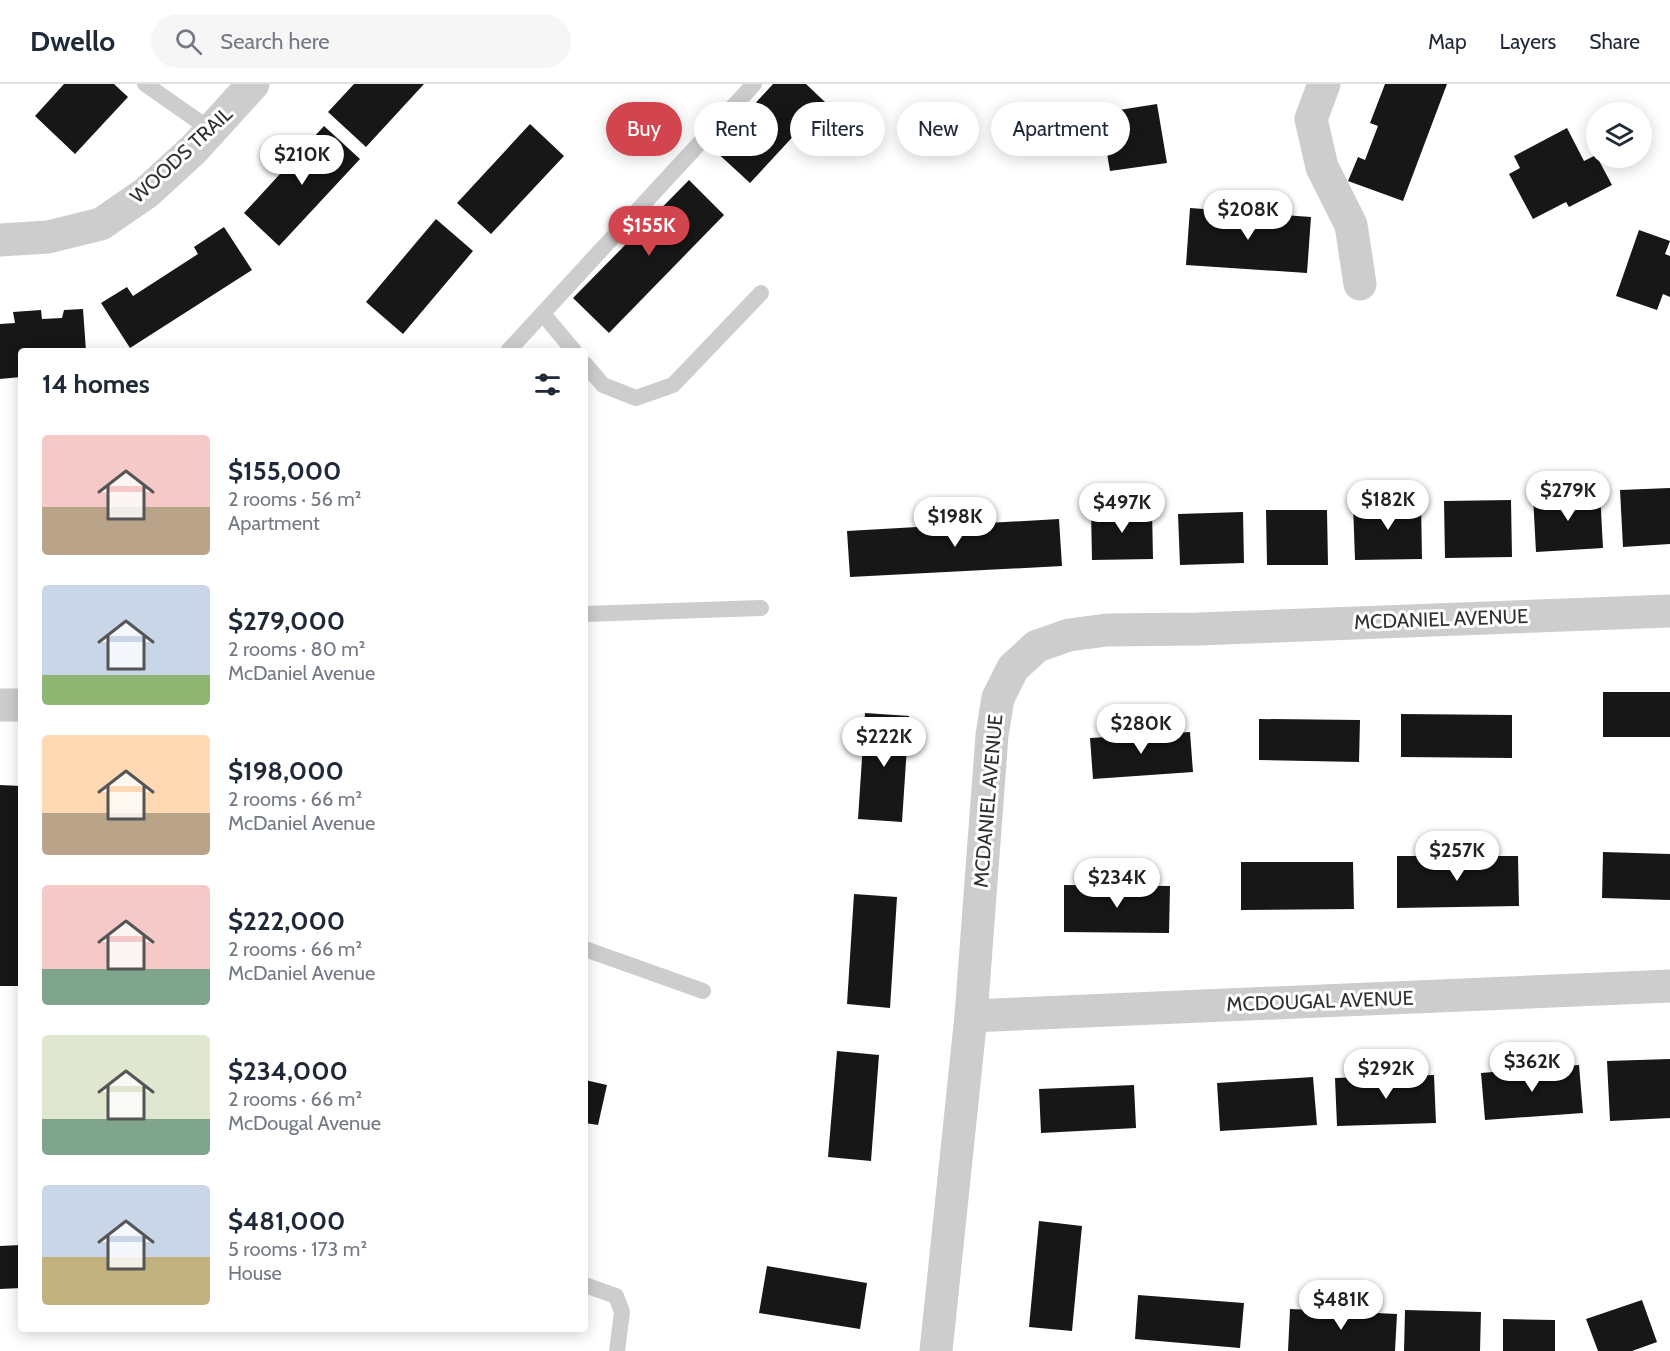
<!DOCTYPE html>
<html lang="en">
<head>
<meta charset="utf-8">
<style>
	body { margin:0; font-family:Cabin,sans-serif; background:#f6f6f7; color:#1f2937; height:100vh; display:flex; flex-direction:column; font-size:22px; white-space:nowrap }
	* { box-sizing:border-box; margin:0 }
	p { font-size:20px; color:#747a83 }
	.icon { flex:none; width:33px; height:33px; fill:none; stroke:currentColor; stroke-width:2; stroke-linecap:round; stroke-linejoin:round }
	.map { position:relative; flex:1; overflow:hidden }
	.drawer { position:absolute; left:18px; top:264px; width:570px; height:984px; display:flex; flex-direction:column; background:#fff; border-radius:6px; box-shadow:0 3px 15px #0003 }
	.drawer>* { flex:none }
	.banner { position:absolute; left:606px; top:18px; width:570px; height:54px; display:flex; gap:12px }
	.tools { position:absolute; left:1586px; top:18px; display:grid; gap:12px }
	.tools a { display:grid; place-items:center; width:66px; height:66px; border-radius:50%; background:#fff; box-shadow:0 3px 15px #0003; font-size:30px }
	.price { position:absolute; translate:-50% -51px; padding:0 14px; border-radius:21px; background:#fff; color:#222; font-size:20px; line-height:39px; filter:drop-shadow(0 2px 3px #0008) }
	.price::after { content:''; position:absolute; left:50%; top:36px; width:18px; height:14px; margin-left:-9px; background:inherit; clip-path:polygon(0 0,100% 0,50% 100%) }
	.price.current { background:#d3454e; color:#fff }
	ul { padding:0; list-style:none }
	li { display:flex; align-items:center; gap:18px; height:150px; padding:0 24px }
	li span { display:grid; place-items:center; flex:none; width:168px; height:120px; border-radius:6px; color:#555 }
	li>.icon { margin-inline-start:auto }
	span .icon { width:72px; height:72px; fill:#fffc; stroke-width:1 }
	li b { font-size:26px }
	h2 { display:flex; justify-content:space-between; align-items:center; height:72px; padding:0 24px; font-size:26px }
	.chip { padding:0 21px; border-radius:27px; background:#fff; box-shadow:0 3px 15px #0003; font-size:21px; line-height:54px }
	.chip.current { background:#d3454e; color:#fff }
	header { display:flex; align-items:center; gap:36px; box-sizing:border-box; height:84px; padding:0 30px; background:#fff; border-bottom:2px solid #e0e1e3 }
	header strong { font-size:28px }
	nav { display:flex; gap:33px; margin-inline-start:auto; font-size:21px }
	.search { width:420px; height:54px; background:#f6f6f7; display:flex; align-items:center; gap:15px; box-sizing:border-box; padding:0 21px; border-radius:33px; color:#747a83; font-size:22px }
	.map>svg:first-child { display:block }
	.building { fill:#171717 }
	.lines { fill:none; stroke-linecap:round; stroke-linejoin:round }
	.service { stroke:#cdcdcd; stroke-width:16 }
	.minor { stroke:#cdcdcd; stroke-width:33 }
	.labels { text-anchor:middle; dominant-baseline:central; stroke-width:6; stroke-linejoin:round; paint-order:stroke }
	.street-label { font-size:20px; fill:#303030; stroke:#fff }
</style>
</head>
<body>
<header>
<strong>Dwello</strong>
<div class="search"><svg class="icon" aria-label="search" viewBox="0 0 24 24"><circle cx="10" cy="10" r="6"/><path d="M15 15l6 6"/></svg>Search here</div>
<nav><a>Map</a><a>Layers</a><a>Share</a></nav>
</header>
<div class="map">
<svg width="1670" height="1267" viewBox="0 0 1670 1267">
	<rect width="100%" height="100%" fill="#fff"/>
	<!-- building -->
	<path class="building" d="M 64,0 L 114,0 L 128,13 L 75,70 L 35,32 Z
		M 354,0 L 424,0 L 366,63 L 328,28 Z
		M 773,0 L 806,0 L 825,18 L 750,99 L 713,65 Z
		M 1385,0 L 1447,0 L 1403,117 L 1348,97 L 1358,73 L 1365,76 L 1378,42 L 1370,39 Z
		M 1157,20 L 1167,79 L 1110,87 L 1100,29 Z
		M 530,40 L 564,72 L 491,150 L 457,119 Z
		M 324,42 L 360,75 L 279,162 L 244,129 Z
		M 1567,44 L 1584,77 L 1596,71 L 1612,101 L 1569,123 L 1566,118 L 1533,135 L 1509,90 L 1520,84 L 1514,72 Z
		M 689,96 L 724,131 L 609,249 L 573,214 Z
		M 1190,124 L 1311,133 L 1307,189 L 1186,181 Z
		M 436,135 L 473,167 L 403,250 L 366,218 Z
		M 224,143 L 252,186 L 130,264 L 101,219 L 127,203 L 133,212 L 198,170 L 194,163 Z
		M 1639,146 L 1670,157 L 1665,170 L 1670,172 L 1670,213 L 1663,210 L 1657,226 L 1616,212 Z
		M 83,225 L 86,267 L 21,267 L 21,293 L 0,295 L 0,240 L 15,239 L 13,228 L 41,226 L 42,235 L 62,234 L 64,226 Z
		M 1670,404 L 1670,460 L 1623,463 L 1620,406 Z
		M 1600,408 L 1603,464 L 1536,468 L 1533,412 Z
		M 1511,416 L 1512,473 L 1445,474 L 1444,417 Z
		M 1421,418 L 1422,475 L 1355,476 L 1353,419 Z
		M 1152,425 L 1153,475 L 1092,476 L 1091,426 Z
		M 1266,426 L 1327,426 L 1328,481 L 1267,481 Z
		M 1243,428 L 1244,479 L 1180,481 L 1178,430 Z
		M 1059,435 L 1062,482 L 850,493 L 847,447 Z
		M 1603,608 L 1670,608 L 1670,653 L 1603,653 Z
		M 865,629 L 909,632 L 902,738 L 858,735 Z
		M 1401,630 L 1512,631 L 1512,674 L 1401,673 Z
		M 1259,635 L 1360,636 L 1359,678 L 1259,676 Z
		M 1190,648 L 1193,688 L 1093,695 L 1090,654 Z
		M 0,701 L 21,702 L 21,902 L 0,902 Z
		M 1603,768 L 1670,770 L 1670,816 L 1602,814 Z
		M 1397,772 L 1518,772 L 1519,822 L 1397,824 Z
		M 1241,778 L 1353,778 L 1354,825 L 1241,826 Z
		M 1064,801 L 1170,802 L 1169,849 L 1064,848 Z
		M 854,810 L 897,813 L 890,924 L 847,920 Z
		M 837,967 L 879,971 L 871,1077 L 828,1073 Z
		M 1670,975 L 1670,1034 L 1610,1037 L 1607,977 Z
		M 1579,981 L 1583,1029 L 1485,1036 L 1481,989 Z
		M 1434,991 L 1436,1039 L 1337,1042 L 1335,994 Z
		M 1313,993 L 1317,1041 L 1220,1047 L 1217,999 Z
		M 585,996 L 607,1001 L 598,1041 L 585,1039 Z
		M 1134,1001 L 1136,1044 L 1041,1049 L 1039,1005 Z
		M 1039,1137 L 1082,1142 L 1072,1247 L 1029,1243 Z
		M 21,1161 L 21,1204 L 0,1205 L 0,1162 Z
		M 767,1182 L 867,1199 L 860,1245 L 759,1229 Z
		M 1138,1211 L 1244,1219 L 1240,1264 L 1135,1255 Z
		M 1642,1216 L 1657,1258 L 1632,1267 L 1598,1267 L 1586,1235 Z
		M 1290,1225 L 1397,1230 L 1395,1267 L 1288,1267 Z
		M 1405,1226 L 1481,1228 L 1480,1267 L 1404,1267 Z
		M 1503,1235 L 1555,1236 L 1555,1267 L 1503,1267 Z"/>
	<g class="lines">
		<!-- service -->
		<path class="service" d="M 145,0 L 211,46
			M 543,230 L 574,267
			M 508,267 L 754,0
			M 585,280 L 603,301 L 636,314 L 673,301 L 761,209
			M 585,530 L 761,524
			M 585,865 L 703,907
			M 585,1201 L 616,1212 L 622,1228 L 617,1267"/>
		<!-- minor -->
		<path class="minor" d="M 1324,0 L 1311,35 L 1322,83 L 1351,141 L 1360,200
			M 0,156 L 48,153 L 101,140 L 146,109 L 194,65 L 253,0
			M 0,621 L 21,621
			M 971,932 L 1670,902
			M 936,1267 L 971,932 L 992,651 L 998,614 L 1013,584 L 1037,562 L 1069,551 L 1107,546 L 1198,545 L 1670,527"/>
	</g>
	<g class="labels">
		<!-- street labels -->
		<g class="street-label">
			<text transform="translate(181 71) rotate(-43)">WOODS TRAIL</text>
			<text transform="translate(1441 535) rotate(-2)">MCDANIEL AVENUE</text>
			<text transform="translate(988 717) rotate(-85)">MCDANIEL AVENUE</text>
			<text transform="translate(1320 917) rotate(-2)">MCDOUGAL AVENUE</text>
		</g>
	</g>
</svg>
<div class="tools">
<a><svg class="icon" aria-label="layers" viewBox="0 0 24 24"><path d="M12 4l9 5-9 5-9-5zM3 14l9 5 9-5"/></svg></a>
</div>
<b class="price" style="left:302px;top:102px">$210K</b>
<b class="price" style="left:1248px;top:157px">$208K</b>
<b class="price current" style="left:649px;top:173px">$155K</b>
<b class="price" style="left:1568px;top:438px">$279K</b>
<b class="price" style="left:1388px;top:447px">$182K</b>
<b class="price" style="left:1122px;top:450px">$497K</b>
<b class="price" style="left:955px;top:464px">$198K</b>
<b class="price" style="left:1141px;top:671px">$280K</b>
<b class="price" style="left:884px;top:684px">$222K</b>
<b class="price" style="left:1457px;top:798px">$257K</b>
<b class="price" style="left:1117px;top:825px">$234K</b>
<b class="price" style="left:1532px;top:1009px">$362K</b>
<b class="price" style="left:1386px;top:1016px">$292K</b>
<b class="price" style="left:1341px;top:1247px">$481K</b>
<div class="banner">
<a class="chip current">Buy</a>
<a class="chip">Rent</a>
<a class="chip">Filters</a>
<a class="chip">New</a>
<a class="chip">Apartment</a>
</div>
<section class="drawer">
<h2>14 homes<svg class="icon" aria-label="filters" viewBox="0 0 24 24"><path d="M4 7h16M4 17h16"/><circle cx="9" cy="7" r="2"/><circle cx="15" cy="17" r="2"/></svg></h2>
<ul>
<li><span style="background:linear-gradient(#f6c9c9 60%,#b9a48a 0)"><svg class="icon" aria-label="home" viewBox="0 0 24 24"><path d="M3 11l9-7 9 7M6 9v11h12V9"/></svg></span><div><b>$155,000</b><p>2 rooms · 56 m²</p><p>Apartment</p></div></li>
<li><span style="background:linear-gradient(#c9d6e8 75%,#8fb573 0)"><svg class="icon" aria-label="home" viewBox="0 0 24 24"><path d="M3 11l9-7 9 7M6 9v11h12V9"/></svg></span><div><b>$279,000</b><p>2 rooms · 80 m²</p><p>McDaniel Avenue</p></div></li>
<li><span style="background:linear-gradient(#ffd9b3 65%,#b9a48a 0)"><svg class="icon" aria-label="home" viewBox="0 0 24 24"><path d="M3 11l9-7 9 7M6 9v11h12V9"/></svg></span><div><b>$198,000</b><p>2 rooms · 66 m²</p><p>McDaniel Avenue</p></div></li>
<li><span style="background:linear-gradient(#f6c9c9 70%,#7fa58c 0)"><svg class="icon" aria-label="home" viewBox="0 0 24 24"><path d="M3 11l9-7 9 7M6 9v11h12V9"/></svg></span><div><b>$222,000</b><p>2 rooms · 66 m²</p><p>McDaniel Avenue</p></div></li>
<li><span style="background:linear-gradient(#dfe7d0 70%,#7fa58c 0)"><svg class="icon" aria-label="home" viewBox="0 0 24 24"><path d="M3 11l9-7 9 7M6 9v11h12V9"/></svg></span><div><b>$234,000</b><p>2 rooms · 66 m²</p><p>McDougal Avenue</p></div></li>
<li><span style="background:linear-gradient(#c9d6e8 60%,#c2b280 0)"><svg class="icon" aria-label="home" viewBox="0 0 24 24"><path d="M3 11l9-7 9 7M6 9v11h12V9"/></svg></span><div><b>$481,000</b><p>5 rooms · 173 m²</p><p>House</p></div></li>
</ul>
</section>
</div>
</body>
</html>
